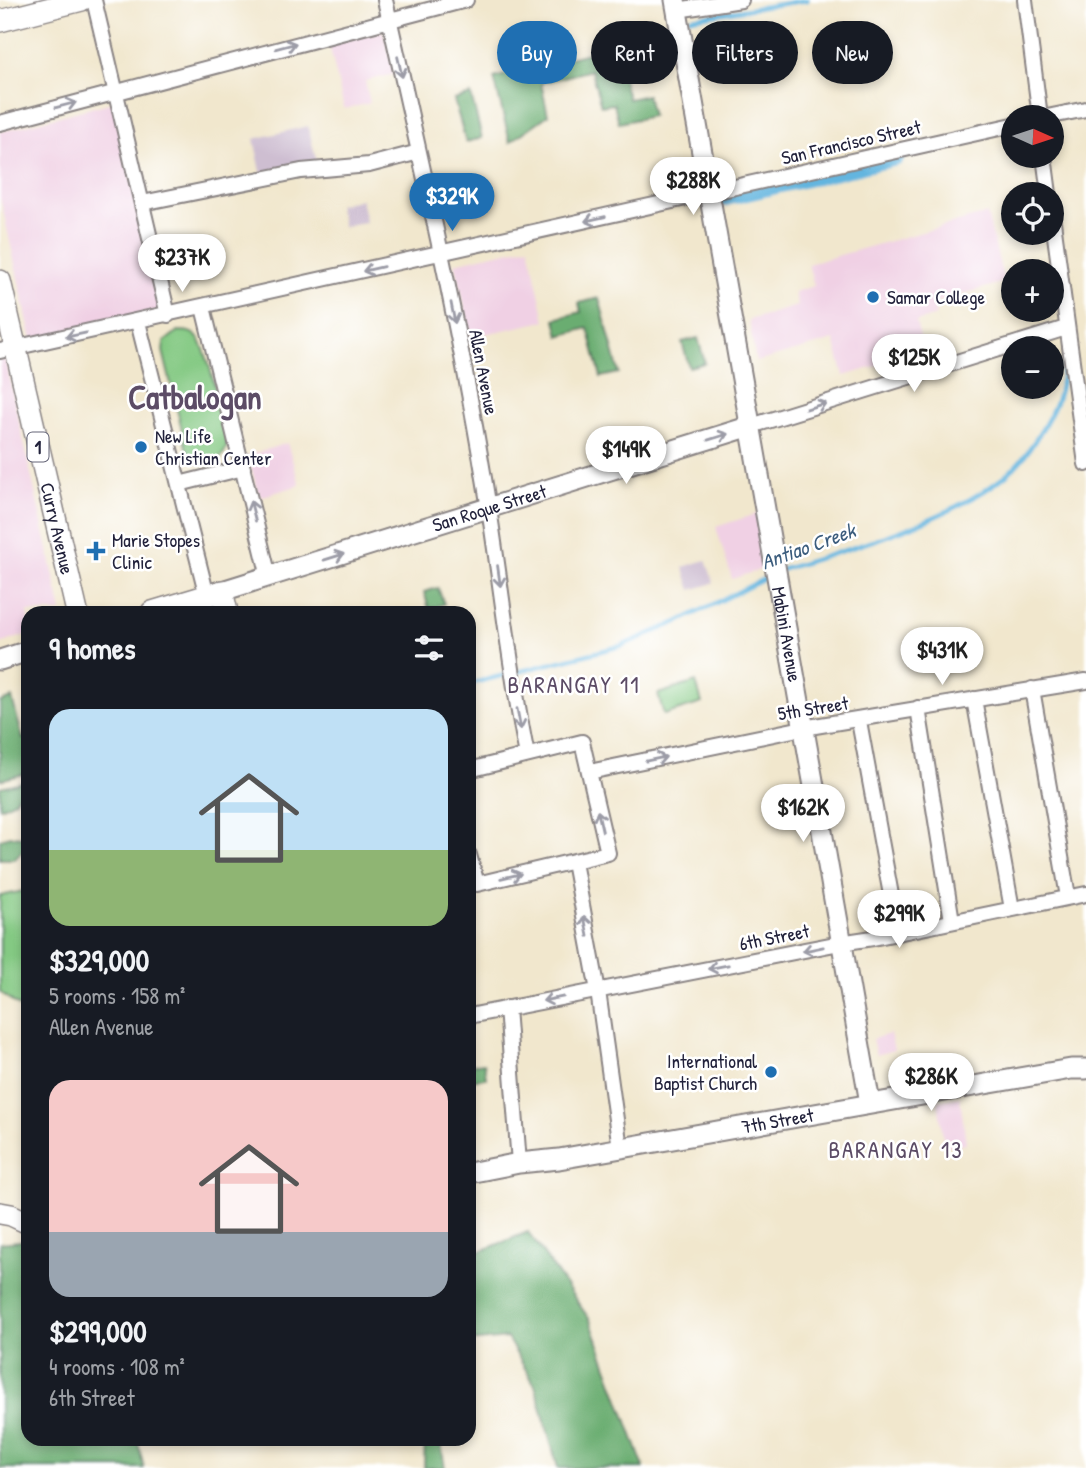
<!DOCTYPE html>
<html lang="en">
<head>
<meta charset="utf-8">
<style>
	body { margin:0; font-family:"Patrick Hand",sans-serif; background:#20242c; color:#f1f3f6; height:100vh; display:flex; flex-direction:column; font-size:26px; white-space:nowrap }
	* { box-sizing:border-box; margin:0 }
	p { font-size:23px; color:#9ea1a6 }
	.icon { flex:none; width:38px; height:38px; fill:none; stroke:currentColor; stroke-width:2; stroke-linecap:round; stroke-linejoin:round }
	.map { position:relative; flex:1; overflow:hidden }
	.panel { position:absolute; left:21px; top:606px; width:455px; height:840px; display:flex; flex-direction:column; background:#171b24; border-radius:21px; box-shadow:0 4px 10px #0003 }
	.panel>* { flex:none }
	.top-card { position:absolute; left:497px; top:21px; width:483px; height:63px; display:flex; gap:14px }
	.needle { width:46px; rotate:93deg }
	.controls { position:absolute; left:1001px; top:105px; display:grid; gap:14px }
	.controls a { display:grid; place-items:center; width:63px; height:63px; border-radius:50%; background:#171b24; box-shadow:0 4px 10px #0003; font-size:35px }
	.price { position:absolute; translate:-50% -60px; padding:0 16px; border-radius:24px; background:#fff; color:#222; font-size:23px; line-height:46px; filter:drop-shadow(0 2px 4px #0008) }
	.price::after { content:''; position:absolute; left:50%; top:42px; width:21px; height:16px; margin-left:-10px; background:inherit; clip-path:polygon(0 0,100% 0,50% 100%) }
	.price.on { background:#1f6fb2; color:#fff }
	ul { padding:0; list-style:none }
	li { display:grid; align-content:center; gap:14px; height:371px; padding:0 28px }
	li span { display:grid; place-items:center; height:217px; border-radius:21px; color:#555 }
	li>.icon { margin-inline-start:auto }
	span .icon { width:126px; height:126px; fill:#fffc; stroke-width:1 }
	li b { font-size:30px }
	h2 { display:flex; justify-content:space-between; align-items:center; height:84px; padding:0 28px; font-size:30px }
	.chip { padding:0 24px; border-radius:32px; background:#171b24; box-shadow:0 4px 10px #0003; font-size:24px; line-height:63px }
	.chip.on { background:#1f6fb2; color:#fff }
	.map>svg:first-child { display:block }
	.built { fill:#f0d0e4 }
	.industrial { fill:#cebed1 }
	.green { fill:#84c983; stroke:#53765f; stroke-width:2 }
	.forest { fill:#6bad71; stroke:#466856; stroke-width:2 }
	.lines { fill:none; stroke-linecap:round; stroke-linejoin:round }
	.stream { stroke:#64b5df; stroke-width:4.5 }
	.canal { stroke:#64b5df; stroke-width:16 }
	.street-casing { stroke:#8a8484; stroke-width:18 }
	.secondary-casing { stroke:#8a8484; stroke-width:23 }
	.primary-casing { stroke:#8a8484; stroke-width:24 }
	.street { stroke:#fff; stroke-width:14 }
	.secondary { stroke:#fff; stroke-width:19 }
	.primary { stroke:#fff; stroke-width:21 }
	.oneway { stroke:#9c9ca7 }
	.poi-dot { fill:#1f6fb2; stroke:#fff; stroke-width:2.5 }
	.labels { text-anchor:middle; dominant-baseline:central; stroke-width:5; stroke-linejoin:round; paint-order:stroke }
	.shield { fill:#fff; stroke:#646476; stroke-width:2 }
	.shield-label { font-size:18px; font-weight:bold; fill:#22223b }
	.street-label { font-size:19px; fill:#22223b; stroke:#fff }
	.poi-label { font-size:19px; fill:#22223b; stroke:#fff; text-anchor:start }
	.water-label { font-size:21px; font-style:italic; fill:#3c5d7d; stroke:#fff }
	.quarter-label { font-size:23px; letter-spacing:2px; fill:#5c4c66; stroke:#fff }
	.town-label { font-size:33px; font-weight:bold; fill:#5c4c66; stroke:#fff }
</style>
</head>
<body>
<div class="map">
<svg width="1086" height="1468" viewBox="0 0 1086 1468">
	<rect width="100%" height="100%" fill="#fff"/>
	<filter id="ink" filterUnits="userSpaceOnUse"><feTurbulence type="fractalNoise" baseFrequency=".0143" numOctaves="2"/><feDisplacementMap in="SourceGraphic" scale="14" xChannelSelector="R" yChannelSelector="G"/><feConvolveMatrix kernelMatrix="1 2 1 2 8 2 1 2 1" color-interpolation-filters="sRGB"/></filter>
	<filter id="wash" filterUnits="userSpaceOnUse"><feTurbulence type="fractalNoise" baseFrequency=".00686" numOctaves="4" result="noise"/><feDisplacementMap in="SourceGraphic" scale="28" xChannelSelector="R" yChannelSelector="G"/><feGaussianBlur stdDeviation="1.57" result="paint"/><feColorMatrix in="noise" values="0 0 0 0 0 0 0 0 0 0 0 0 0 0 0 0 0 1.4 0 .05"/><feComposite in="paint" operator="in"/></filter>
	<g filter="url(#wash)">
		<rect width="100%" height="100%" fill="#f1e7cd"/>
		<!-- built -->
		<path class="built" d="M 383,31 L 394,74 L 365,81 L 370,103 L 344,109 L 329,44 Z
			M 113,102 L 162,310 L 32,340 L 0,197 L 0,132 Z
			M 987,214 L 1004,282 L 933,303 L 936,316 L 916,322 L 924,352 L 844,376 L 834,340 L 756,362 L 749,320 L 797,306 L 794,292 L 814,286 L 808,264 Z
			M 529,246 L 545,321 L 471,337 L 455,263 Z
			M 5,359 L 62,612 L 28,612 L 28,634 L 0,644 L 0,360 Z
			M 287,443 L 300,485 L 260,497 L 247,456 Z
			M 762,512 L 771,566 L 732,579 L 716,527 Z
			M 890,1034 L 894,1050 L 876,1055 L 872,1039 Z
			M 960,1097 L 966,1143 L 944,1146 L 938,1101 Z"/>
		<!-- industrial -->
		<path class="industrial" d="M 308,126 L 317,163 L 262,176 L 254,139 Z
			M 361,199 L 366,222 L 343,227 L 338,205 Z
			M 706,560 L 714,583 L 691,590 L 683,567 Z"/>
		<!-- green -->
		<path class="green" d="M 178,331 C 186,331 192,331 198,338 C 208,349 225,428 227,446 C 218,471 196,471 186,447 L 163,351 L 164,342 Z
			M 696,682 L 702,703 L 664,715 L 658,694 Z
			M 28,890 L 28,1013 L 0,992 L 0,896 Z"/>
		<!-- forest -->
		<path class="forest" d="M 615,46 L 628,99 L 647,95 L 652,116 L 619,123 L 614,104 L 601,106 L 591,70 L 541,83 L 548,115 L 510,142 L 494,78 Z
			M 471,95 L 482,138 L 466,142 L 454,100 Z
			M 599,298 L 619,373 L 601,377 L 588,328 L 559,336 L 555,319 L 581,312 L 579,303 Z
			M 698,338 L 705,363 L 689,367 L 682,342 Z
			M 438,588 L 444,604 L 429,609 L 424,592 Z
			M 12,698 L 23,739 L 28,738 L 28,773 L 0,780 L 0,702 Z
			M 22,782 L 24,787 L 13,802 L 0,808 L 0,787 Z
			M 10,836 L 23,837 L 24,849 L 15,859 L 0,859 L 0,839 Z
			M 484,1063 L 486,1078 L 469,1080 L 469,1065 Z
			M 528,1232 L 590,1320 L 644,1468 L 558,1468 L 535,1385 L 507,1338 L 469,1342 L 469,1256 Z
			M 28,1240 L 28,1438 L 137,1439 L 144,1468 L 0,1468 L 0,1243 Z
			M 425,1439 L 440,1439 L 445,1468 L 424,1468 Z"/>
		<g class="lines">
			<!-- stream -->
			<path class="stream" d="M 691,18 L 807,0
				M 781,570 C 846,550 979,513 1022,459 C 1030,450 1036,438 1043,428 C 1052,413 1060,395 1062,378 C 1064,368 1062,362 1067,352
				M 469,684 L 621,646 L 680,621 L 770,576"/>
			<!-- canal -->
			<path class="canal" d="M 721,199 L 896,158"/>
		</g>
	</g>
	<g filter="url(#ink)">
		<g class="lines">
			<defs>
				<path id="street" d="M 94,0 L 168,315
					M 385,0 C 423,169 462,338 489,509 C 502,591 510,673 527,755
					M 1025,0 L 1040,117
					M 677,10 L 741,0
					M 1047,117 L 1086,109
					M 0,123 L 466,0
					M 1044,156 L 1049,194
					M 142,203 L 301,171 L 369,165 L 419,152
					M 1052,214 L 1086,464
					M 203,307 L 269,577
					M 138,322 L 207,596
					M 0,351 L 1013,125
					M 751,426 L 1066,328
					M 179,484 L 243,468
					M 1032,689 L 1068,897
					M 974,699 L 1012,909
					M 918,708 L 952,921
					M 859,721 L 898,933
					M 469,770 L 582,742 L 608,853 L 477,884 L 469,855
					M 589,772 L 803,728 L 1086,681
					M 574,862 L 598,991 L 620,1148
					M 507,1008 L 519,1163
					M 469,1016 L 840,943 L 873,938 L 1086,894"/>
				<g id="secondary">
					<path id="s1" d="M 675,0 L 870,1103"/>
					<path id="s2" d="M 222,591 L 751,426"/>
					<path d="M 0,660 L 28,651"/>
					<path id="s3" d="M 469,1173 L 519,1163 L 559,1159 L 985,1084 L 1071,1069 L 1086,1069"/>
				</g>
				<g id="primary">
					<path d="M 0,21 L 82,0"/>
					<path id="s4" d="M 0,281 L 77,612"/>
					<path d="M 152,612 L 222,591 L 227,612"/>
					<path d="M 0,1213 L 11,1215 L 28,1223"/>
				</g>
			</defs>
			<!-- street casing -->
			<use href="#street" class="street-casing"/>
			<!-- secondary casing -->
			<use href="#secondary" class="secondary-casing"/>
			<!-- primary casing -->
			<use href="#primary" class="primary-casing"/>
			<!-- street -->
			<use href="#street" class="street"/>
			<!-- secondary -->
			<use href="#secondary" class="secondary"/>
			<!-- primary -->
			<use href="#primary" class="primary"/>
		</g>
		<!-- one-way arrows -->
		<defs><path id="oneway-shaft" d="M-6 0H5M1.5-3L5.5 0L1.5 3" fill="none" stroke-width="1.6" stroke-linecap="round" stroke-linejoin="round" transform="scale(1.75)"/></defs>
		<g class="oneway">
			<use href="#oneway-shaft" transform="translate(286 46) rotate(-15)"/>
			<use href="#oneway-shaft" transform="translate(400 67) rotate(77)"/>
			<use href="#oneway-shaft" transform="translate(66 105) rotate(-15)"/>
			<use href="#oneway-shaft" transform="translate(595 219) rotate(167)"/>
			<use href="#oneway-shaft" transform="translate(373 269) rotate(167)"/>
			<use href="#oneway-shaft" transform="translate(453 313) rotate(79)"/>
			<use href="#oneway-shaft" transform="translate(76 335) rotate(168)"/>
			<use href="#oneway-shaft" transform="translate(816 406) rotate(-17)"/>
			<use href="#oneway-shaft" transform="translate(718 437) rotate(-17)"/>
			<use href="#oneway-shaft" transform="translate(253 511) rotate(-104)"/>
			<use href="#oneway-shaft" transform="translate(334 557) rotate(-17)"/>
			<use href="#oneway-shaft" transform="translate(499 576) rotate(82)"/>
			<use href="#oneway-shaft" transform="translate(519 719) rotate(79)"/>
			<use href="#oneway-shaft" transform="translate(656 759) rotate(-12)"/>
			<use href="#oneway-shaft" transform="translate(600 821) rotate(-103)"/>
			<use href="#oneway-shaft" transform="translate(511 876) rotate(-13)"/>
			<use href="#oneway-shaft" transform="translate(586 926) rotate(-101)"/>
			<use href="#oneway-shaft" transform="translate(813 949) rotate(168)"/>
			<use href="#oneway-shaft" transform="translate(718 967) rotate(169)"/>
			<use href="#oneway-shaft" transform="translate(553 999) rotate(169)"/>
		</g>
	</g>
	<!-- markers -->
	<g class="poi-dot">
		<circle cx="873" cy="297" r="7"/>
		<circle cx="141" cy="447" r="7"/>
		<path d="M92.5 540.5h7v7h7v7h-7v7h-7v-7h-7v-7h7z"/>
		<circle cx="771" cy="1072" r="7"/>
	</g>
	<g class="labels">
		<!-- shield labels -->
		<rect class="shield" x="27.5" y="432.5" width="21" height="29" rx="5"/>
		<g class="shield-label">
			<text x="38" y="447">1</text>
		</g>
		<!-- street labels -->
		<g class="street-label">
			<text transform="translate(851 142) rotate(-13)">San Francisco Street</text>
			<text transform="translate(484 372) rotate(79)">Allen Avenue</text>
			<text stroke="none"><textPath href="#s2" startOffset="280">San Roque Street</textPath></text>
			<text stroke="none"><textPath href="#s4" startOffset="254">Curry Avenue</textPath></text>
			<text stroke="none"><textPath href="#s1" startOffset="644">Mabini Avenue</textPath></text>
			<text transform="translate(813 708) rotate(-9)">5th Street</text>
			<text transform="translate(774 937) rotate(-11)">6th Street</text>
			<text stroke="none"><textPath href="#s3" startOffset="313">7th Street</textPath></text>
		</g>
		<!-- poi labels -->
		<g class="poi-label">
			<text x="887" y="297">Samar College</text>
			<text x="155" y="436">New Life<tspan x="155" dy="22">Christian Center</tspan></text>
			<text x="112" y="540">Marie Stopes<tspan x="112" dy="22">Clinic</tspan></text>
			<text x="757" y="1061" text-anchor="end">International<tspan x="757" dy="22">Baptist Church</tspan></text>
		</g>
		<!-- water labels -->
		<g class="water-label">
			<text transform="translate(808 546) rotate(-20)">Antiao Creek</text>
		</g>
		<!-- quarter labels -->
		<g class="quarter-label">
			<text x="574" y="684">BARANGAY 11</text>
			<text x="896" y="1149">BARANGAY 13</text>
		</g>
		<!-- town labels -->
		<g class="town-label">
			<text x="195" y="397">Catbalogan</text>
		</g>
	</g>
</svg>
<div class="controls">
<a><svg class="needle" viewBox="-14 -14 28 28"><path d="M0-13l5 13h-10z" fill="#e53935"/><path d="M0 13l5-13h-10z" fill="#9ea1a6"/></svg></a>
<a><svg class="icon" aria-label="locate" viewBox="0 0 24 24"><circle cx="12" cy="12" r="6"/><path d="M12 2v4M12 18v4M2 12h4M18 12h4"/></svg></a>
<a>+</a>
<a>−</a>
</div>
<b class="price" style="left:693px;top:217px">$288K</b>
<b class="price on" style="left:452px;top:233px">$329K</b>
<b class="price" style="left:182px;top:294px">$237K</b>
<b class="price" style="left:914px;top:394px">$125K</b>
<b class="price" style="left:626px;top:486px">$149K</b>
<b class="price" style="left:942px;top:687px">$431K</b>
<b class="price" style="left:803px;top:844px">$162K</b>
<b class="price" style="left:899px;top:950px">$299K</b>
<b class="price" style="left:931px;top:1113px">$286K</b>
<div class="top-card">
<a class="chip on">Buy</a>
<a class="chip">Rent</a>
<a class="chip">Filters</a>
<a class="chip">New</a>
</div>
<section class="panel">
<h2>9 homes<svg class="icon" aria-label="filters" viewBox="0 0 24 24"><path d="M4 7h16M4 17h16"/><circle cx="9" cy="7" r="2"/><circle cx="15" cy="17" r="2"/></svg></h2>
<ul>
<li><span style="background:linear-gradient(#bfe0f5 65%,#8fb573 0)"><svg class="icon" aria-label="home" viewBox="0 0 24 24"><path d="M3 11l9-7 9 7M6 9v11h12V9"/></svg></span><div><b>$329,000</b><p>5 rooms · 158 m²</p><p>Allen Avenue</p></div></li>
<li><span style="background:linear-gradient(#f6c9c9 70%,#9aa5b1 0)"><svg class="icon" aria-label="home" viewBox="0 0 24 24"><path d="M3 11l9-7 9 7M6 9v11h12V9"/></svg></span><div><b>$299,000</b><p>4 rooms · 108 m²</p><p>6th Street</p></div></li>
</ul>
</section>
</div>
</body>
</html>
